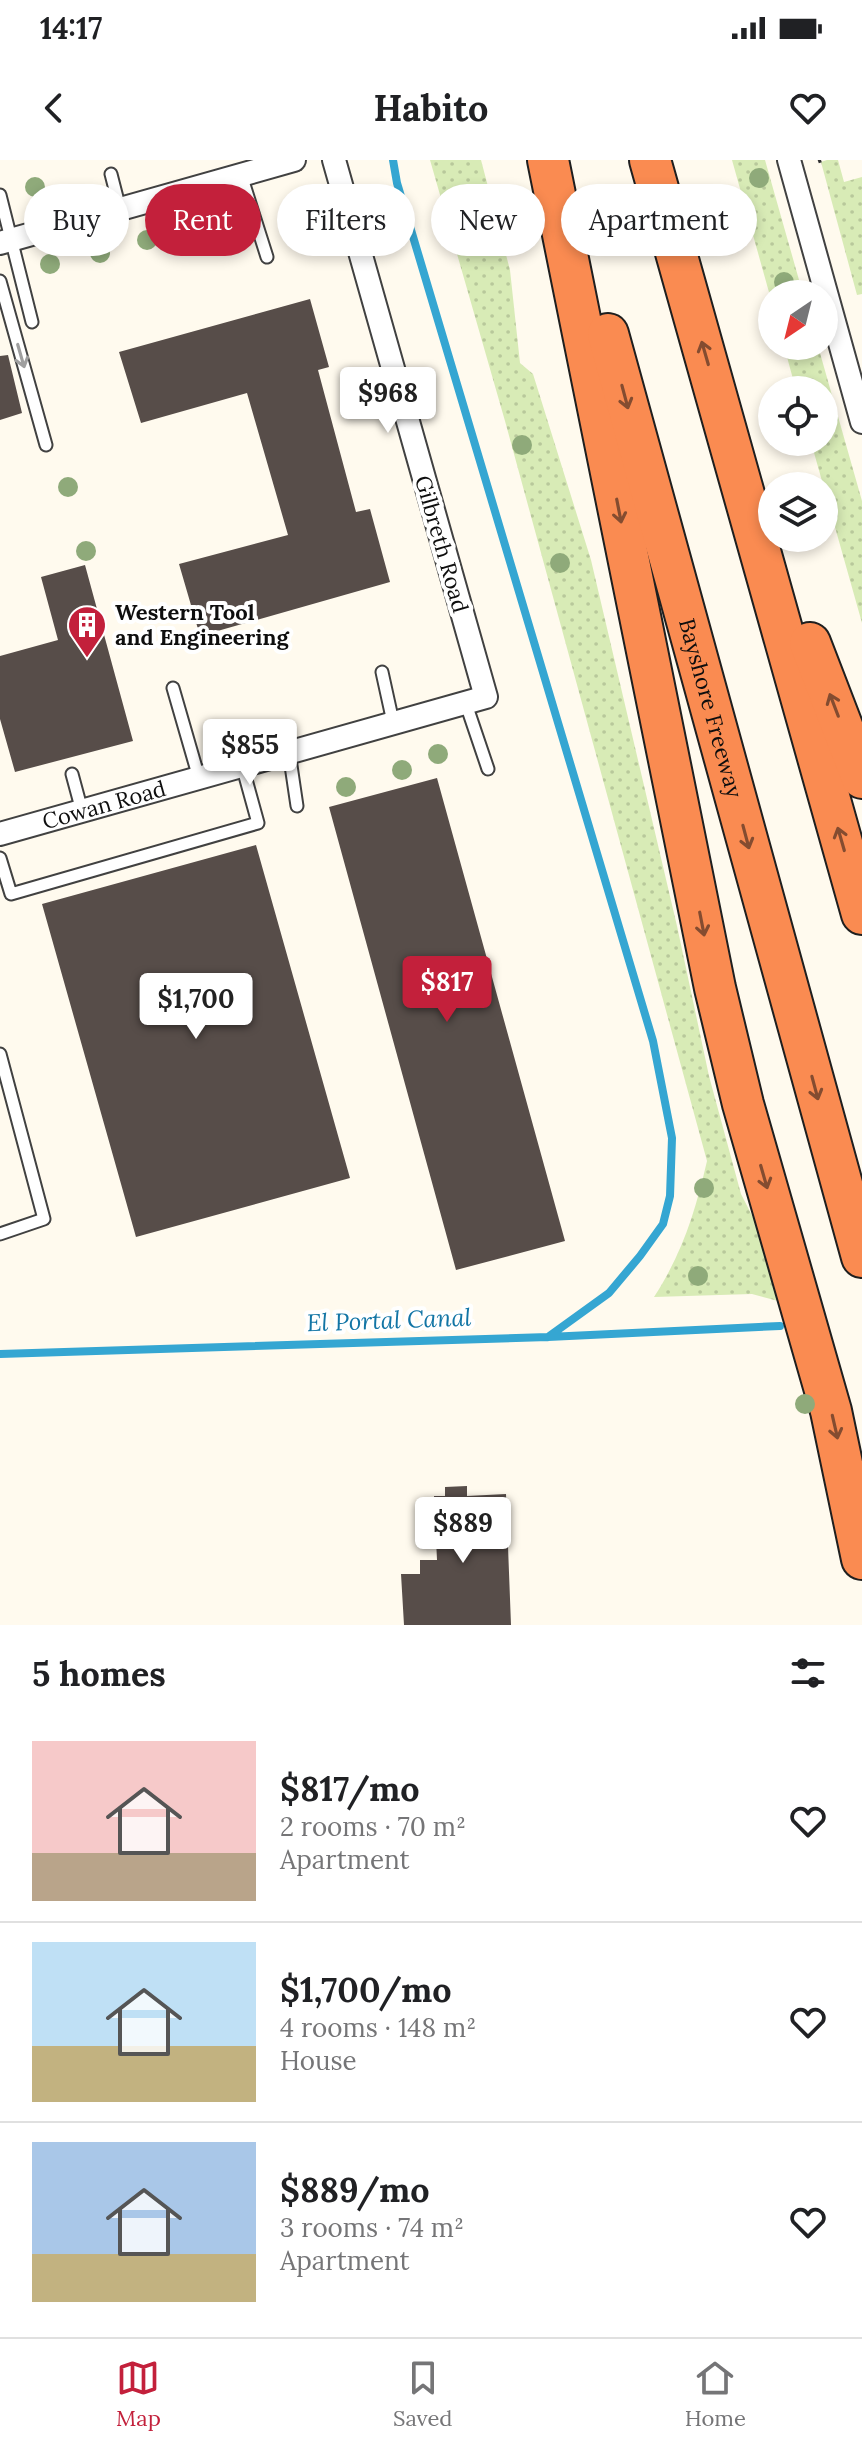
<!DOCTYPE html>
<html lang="en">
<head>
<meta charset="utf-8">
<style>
	body { margin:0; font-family:Lora,serif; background:#f2f2f2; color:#202124; height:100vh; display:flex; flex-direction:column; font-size:30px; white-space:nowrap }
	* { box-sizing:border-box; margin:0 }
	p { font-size:26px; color:#757577 }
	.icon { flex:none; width:44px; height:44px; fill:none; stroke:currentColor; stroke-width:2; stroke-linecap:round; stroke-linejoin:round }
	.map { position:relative; height:1465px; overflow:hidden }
	.sheet { display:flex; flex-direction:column; background:#fff; flex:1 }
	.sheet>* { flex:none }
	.hud { position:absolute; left:24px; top:24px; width:814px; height:72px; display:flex; gap:16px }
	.needle { width:52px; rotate:215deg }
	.controls { position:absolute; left:758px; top:120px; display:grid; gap:16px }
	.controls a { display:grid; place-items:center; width:80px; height:80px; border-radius:50%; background:#fff; box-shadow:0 4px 12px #0003; font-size:40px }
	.price { position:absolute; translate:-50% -68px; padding:0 18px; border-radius:8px; background:#fff; color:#222; font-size:26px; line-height:52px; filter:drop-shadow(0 2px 4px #0008) }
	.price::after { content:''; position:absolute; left:50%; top:48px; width:24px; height:18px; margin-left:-12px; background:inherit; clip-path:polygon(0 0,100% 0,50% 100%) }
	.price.active { background:#c3203b; color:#fff }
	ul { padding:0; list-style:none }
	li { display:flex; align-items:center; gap:24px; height:200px; padding:0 32px }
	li+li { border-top:2px solid #e0e0e0 }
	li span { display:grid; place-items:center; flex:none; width:224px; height:160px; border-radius:0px; color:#555 }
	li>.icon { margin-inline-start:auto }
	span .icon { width:96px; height:96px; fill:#fffc; stroke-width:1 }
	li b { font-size:34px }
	h2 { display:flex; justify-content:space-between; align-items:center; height:96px; padding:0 32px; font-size:34px }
	.tag { padding:0 28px; border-radius:36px; background:#fff; box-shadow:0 4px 12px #0003; font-size:28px; line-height:72px }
	.tag.active { background:#c3203b; color:#fff }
	.status { display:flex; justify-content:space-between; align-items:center; height:56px; padding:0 40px; background:#fff; direction:ltr }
	.status svg { height:22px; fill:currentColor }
	header { display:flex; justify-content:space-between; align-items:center; height:104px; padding:0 32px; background:#fff; font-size:36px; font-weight:700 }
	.dock { display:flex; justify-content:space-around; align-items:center; height:112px; border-top:2px solid #e0e0e0; background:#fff; font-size:22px; color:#757577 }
	.dock a { display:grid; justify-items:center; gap:4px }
	.dock .active { color:#c3203b }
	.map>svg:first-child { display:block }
	.grass { fill:url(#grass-dots) }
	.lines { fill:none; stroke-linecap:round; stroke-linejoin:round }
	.stream { stroke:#35a6d2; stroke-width:8 }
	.building { fill:#574d49 }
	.lane-casing { stroke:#414141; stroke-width:15 }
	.street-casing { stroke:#414141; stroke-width:26 }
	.highway-casing { stroke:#1f1f1f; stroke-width:44 }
	.path { stroke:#303030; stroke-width:5; stroke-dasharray:8 4; stroke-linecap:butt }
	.lane { stroke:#fff; stroke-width:11 }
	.street { stroke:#fff; stroke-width:22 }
	.highway { stroke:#fa8b51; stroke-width:40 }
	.tree { fill:#8faa7a }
	.oneway { stroke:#844c30 }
	.oneway2 { stroke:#9f9f9f }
	.labels { text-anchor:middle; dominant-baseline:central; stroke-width:8; stroke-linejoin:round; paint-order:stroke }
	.street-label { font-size:22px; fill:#0e0e0e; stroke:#fff }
	.poi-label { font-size:22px; font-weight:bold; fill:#0e0e0e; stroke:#fff; text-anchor:start }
	.water-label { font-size:24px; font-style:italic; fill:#1275a5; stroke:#fff }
</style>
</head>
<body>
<div class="status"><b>14:17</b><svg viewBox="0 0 49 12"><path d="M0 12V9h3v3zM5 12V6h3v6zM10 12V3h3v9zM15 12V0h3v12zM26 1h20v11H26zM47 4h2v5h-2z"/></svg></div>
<header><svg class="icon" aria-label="back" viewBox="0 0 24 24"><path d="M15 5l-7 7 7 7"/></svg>Habito<svg class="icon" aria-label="heart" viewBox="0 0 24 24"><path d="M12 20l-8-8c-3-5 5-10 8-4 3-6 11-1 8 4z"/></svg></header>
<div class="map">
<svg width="862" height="1465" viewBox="0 0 862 1465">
	<defs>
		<pattern id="grass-dots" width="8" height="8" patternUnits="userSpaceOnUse" patternTransform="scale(2)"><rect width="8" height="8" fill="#d8ebb6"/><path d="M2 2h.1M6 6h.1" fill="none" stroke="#b8c89b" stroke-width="1.8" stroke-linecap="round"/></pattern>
	</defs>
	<rect width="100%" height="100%" fill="#fffaee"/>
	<!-- grass -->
	<path class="grass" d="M 430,0 L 481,0 L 510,110 L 520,203 L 533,214 L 591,400 L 677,766 L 709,916 L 741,1034 L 762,1075 L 782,1142 L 752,1134 L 654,1137 C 683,1092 695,1052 707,1001 L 505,261 Z
		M 732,0 L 765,0 L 803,134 L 772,134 L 772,143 Z
		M 827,0 L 838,0 L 844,22 L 862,17 L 862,134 L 857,135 L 821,2 Z
		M 784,186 L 818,186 L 862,341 L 862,463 L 811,282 L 824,282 L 824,230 L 796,230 Z"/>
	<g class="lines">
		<!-- stream -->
		<path class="stream" d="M 393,0 L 397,23 L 653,881 L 672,978 L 670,1036 L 663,1064 L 640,1096 L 609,1133 L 548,1177
			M 0,1194 L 548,1177 L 780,1166"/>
	</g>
	<!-- building -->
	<path class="building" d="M 310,139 L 329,207 L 318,210 L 356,352 L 370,349 L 390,422 L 200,476 L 179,404 L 288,375 L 247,233 L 141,263 L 119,192 Z
		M 8,195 L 22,253 L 0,260 L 0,196 Z
		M 85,405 L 133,581 L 15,612 L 0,559 L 0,496 L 58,480 L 41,417 Z
		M 437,618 L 565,1081 L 456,1110 L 329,647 Z
		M 256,685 L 350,1018 L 136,1077 L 42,744 Z
		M 467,1326 L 467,1336 L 506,1334 L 511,1465 L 404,1465 L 401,1414 L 420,1414 L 420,1400 L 437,1400 L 434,1336 L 445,1336 L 445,1327 Z"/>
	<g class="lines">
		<defs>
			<path id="lane" d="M 111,14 L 120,49
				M 241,15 L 267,97
				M 0,35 L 32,162
				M 0,121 L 46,285
				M 382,512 L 393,562
				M 173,528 L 199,618
				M 466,544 L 488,609
				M 289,592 L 297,646
				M 72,614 L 82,651
				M 0,698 L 11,734 L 258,663 L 242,605
				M 0,894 L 44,1059 L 0,1074"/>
			<g id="street">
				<path d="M 789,0 L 862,262"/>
				<path d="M 0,83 L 294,0"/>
				<path id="s1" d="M 0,674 L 486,537 L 334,0"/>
			</g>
			<g id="highway">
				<path d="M 548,0 L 715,828 L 743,944 L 831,1251 L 862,1399"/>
				<path d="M 650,0 L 862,754"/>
				<path id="s2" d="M 608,174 L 862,1097"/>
				<path d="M 810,483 L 862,618"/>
			</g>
		</defs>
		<!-- lane casing -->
		<use href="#lane" class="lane-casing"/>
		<!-- street casing -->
		<use href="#street" class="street-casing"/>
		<!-- highway casing -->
		<use href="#highway" class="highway-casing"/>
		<!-- path -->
		<path class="path" d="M 818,1 L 821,0"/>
		<!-- lane -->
		<use href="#lane" class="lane"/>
		<!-- street -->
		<use href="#street" class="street"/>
		<!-- highway -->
		<use href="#highway" class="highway"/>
	</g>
	<!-- trees -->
	<g class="tree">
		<circle cx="759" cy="18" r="10"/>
		<circle cx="35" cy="27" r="10"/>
		<circle cx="231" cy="58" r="10"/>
		<circle cx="190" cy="68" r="10"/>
		<circle cx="147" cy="80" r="10"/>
		<circle cx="100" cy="93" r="10"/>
		<circle cx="50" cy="104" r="10"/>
		<circle cx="784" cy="122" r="10"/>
		<circle cx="522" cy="285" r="10"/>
		<circle cx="68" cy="327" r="10"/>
		<circle cx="86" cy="391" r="10"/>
		<circle cx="560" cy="403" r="10"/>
		<circle cx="438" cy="594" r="10"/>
		<circle cx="402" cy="610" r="10"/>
		<circle cx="346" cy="627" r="10"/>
		<circle cx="704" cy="1028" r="10"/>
		<circle cx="698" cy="1116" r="10"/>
		<circle cx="805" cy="1244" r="10"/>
	</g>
	<!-- one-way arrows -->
	<defs><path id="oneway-shaft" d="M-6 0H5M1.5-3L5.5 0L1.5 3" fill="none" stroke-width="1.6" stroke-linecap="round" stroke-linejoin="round" transform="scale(2)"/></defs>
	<g class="oneway">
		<use href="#oneway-shaft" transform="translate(705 193) rotate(-106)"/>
		<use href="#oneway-shaft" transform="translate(625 237) rotate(75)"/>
		<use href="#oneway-shaft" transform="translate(619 351) rotate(79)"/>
		<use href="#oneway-shaft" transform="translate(834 545) rotate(-111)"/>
		<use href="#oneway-shaft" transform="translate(746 677) rotate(75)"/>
		<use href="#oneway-shaft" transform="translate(841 679) rotate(-106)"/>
		<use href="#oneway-shaft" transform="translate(702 764) rotate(79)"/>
		<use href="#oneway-shaft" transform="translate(815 928) rotate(75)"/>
		<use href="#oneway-shaft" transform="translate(764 1017) rotate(74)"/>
		<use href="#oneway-shaft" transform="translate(835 1267) rotate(77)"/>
	</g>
	<use class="oneway2" href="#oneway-shaft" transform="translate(21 196) rotate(74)"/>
	<!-- icons -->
	<defs>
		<symbol id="building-pin" viewBox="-11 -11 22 30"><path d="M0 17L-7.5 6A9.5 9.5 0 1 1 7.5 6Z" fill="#c3203b" stroke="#fff"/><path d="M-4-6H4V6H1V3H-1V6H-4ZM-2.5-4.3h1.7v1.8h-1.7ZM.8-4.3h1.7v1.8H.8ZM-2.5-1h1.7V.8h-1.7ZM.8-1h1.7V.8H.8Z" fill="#fff"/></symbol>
	</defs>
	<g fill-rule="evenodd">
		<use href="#building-pin" x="65" y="443" width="44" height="60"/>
	</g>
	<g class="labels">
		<!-- street labels -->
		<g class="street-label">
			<text transform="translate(442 384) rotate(74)">Gilbreth Road</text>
			<text stroke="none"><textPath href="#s2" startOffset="388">Bayshore Freeway</textPath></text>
			<text stroke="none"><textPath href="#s1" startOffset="108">Cowan Road</textPath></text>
		</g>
		<!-- poi labels -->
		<g class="poi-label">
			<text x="115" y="452">Western Tool<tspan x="115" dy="25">and Engineering</tspan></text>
		</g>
		<!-- water labels -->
		<g class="water-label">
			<text transform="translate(389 1160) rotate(-2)">El Portal Canal</text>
		</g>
	</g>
</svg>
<div class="controls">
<a><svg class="needle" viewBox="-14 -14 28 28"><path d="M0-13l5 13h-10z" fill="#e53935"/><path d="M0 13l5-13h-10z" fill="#757577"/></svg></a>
<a><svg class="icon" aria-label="locate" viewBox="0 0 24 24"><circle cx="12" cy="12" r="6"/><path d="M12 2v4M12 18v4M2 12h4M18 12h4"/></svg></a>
<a><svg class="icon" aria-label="layers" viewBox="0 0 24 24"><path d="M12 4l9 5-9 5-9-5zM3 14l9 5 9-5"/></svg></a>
</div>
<b class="price" style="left:388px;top:275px">$968</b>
<b class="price" style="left:250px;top:627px">$855</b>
<b class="price active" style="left:447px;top:864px">$817</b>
<b class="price" style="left:196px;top:881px">$1,700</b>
<b class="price" style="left:463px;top:1405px">$889</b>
<div class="hud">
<a class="tag">Buy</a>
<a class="tag active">Rent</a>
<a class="tag">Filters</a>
<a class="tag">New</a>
<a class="tag">Apartment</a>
</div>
</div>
<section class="sheet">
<h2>5 homes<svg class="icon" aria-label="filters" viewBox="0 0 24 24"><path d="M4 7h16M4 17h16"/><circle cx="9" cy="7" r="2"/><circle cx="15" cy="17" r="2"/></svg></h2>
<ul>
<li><span style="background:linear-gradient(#f6c9c9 70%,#b9a48a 0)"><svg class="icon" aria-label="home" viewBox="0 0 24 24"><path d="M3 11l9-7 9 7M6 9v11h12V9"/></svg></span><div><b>$817/mo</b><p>2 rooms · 70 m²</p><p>Apartment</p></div><svg class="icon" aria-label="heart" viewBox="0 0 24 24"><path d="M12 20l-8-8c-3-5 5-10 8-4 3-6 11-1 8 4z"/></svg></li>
<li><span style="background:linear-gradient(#bfe0f5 65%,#c2b280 0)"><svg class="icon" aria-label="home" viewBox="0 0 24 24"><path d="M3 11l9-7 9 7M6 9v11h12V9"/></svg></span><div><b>$1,700/mo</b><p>4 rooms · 148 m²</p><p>House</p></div><svg class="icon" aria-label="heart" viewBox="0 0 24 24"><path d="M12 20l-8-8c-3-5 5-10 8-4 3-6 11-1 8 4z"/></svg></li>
<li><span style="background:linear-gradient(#a9c7e8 70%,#c2b280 0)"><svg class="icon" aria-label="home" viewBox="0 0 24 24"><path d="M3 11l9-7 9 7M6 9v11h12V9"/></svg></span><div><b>$889/mo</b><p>3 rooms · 74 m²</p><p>Apartment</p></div><svg class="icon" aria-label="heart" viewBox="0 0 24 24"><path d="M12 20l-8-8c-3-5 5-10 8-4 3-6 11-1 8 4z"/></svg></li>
</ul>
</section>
<nav class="dock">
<a class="active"><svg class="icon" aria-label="map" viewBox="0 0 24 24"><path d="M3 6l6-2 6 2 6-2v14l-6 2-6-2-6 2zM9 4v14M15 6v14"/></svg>Map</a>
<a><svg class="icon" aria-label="saved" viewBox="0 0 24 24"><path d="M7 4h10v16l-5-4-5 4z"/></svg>Saved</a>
<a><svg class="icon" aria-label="home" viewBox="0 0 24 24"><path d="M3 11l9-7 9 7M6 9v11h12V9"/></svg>Home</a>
</nav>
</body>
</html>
